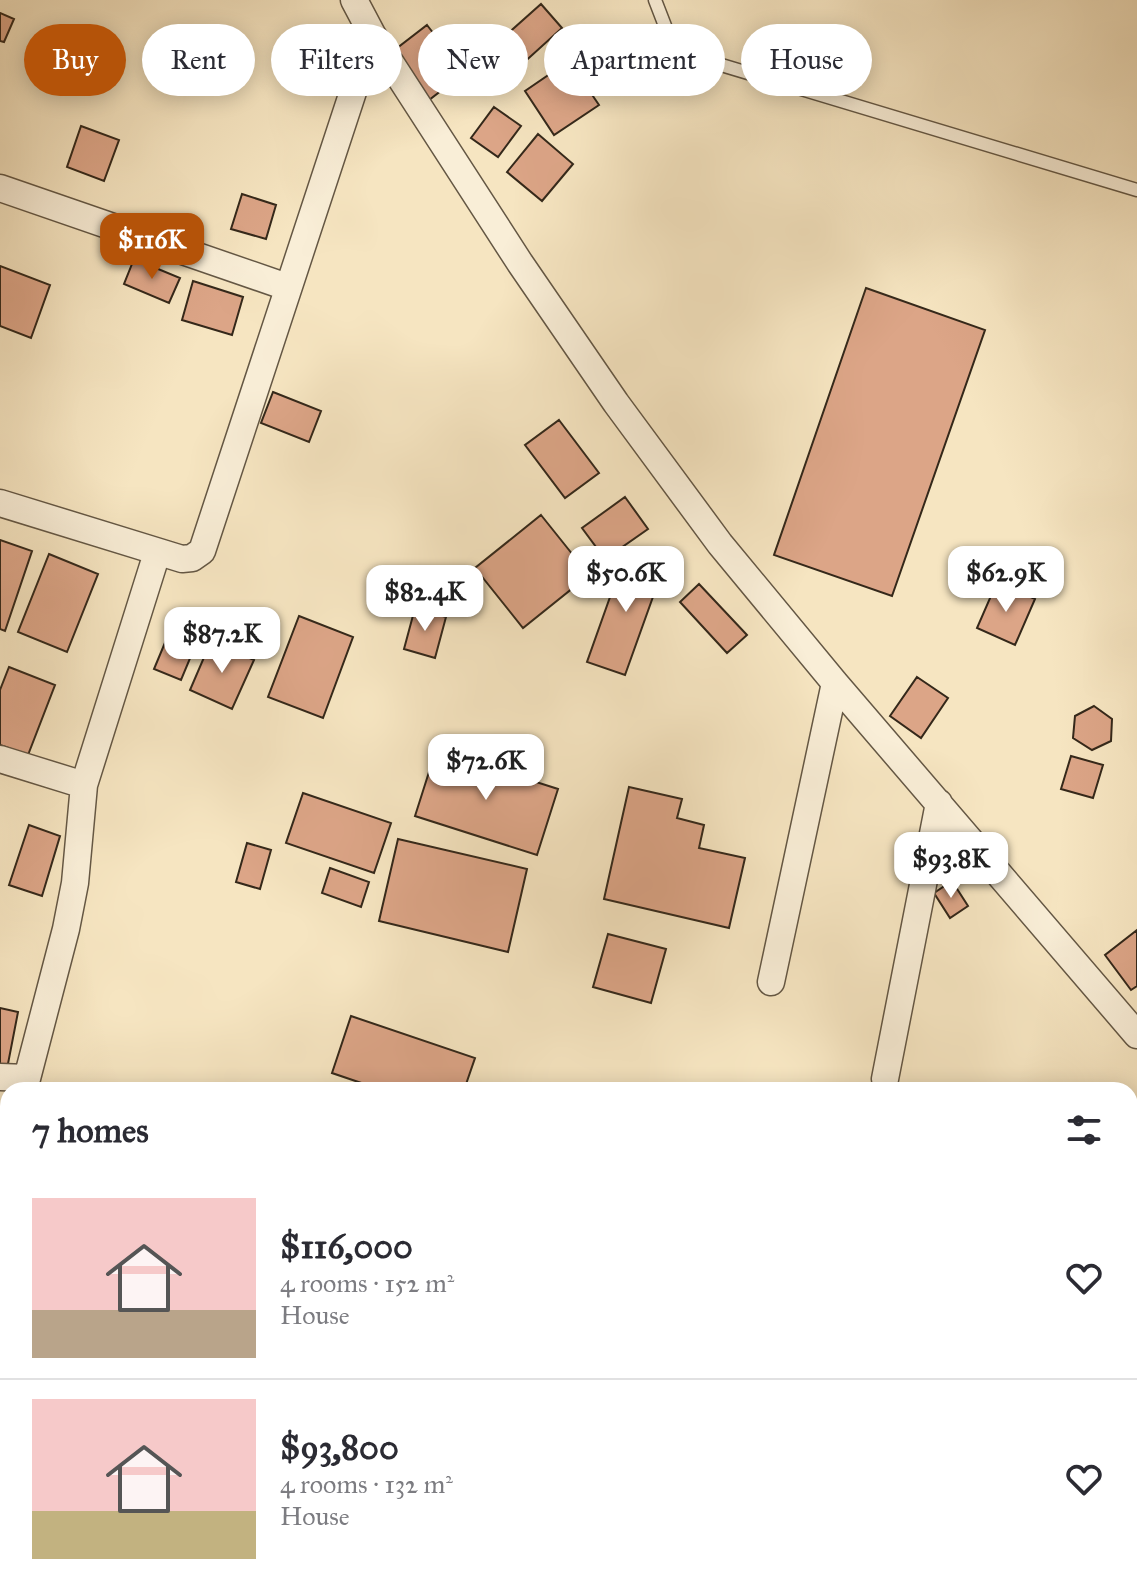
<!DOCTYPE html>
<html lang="en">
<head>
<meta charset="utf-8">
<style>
	body { margin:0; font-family:"IM FELL Great Primer",serif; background:#f7f7f7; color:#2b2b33; height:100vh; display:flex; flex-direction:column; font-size:30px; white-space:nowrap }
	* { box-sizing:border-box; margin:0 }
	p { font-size:26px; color:#7c7c81 }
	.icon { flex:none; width:44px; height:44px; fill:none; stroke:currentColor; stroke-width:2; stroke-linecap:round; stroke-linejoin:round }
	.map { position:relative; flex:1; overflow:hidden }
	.side { position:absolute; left:0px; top:1082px; width:1138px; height:514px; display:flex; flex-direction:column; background:#fff; border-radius:24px 24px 0 0; box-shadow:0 4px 20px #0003 }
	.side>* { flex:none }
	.banner { position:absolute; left:24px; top:24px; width:1090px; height:72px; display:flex; gap:16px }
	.price { position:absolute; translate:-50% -68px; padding:0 18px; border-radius:16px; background:#fff; color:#222; font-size:26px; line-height:52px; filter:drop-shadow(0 2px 4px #0008) }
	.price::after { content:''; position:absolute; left:50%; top:48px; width:24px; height:18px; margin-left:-12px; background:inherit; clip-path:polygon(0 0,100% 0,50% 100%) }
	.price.selected { background:#b45309; color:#fff }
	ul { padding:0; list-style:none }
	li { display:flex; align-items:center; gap:24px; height:200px; padding:0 32px }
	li+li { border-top:2px solid #e1e1e2 }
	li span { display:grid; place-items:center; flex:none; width:224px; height:160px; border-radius:0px; color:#555 }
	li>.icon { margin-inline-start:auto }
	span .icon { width:96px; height:96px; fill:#fffc; stroke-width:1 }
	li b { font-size:34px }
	h2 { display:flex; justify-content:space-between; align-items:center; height:96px; padding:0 32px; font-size:34px }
	.tag { padding:0 28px; border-radius:36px; background:#fff; box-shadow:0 4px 20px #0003; font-size:28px; line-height:72px }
	.tag.selected { background:#b45309; color:#fff }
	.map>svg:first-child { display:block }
	.building { fill:#dca587; stroke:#34281a; stroke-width:2 }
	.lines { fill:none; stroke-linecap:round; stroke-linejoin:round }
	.service-casing { stroke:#645744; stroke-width:15 }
	.minor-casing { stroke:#645744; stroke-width:29 }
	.service { stroke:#f9eed7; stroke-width:12 }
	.minor { stroke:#f9eed7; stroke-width:26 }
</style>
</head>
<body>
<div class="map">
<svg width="1137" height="1595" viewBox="0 0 1137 1595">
	<rect width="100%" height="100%" fill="#f6e5c1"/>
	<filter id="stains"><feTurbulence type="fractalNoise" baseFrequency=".0025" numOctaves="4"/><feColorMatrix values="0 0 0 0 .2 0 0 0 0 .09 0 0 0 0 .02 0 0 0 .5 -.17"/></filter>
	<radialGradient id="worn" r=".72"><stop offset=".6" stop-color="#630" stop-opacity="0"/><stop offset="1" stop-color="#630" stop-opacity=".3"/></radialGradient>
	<!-- building -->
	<path class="building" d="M 541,4 L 562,28 L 489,94 L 467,70 Z
		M 0,13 L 14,19 L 4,42 L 0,41 Z
		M 427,25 L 464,73 L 429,100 L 392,52 Z
		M 569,61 L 599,105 L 554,135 L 525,91 Z
		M 494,107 L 521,126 L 498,157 L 471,138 Z
		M 81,126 L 119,140 L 104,181 L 67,167 Z
		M 538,134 L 573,164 L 542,201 L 507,172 Z
		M 242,194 L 276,205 L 266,239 L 231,229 Z
		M 134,259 L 180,278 L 169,303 L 124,284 Z
		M 0,266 L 50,285 L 31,338 L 0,326 Z
		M 193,281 L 243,297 L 232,335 L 182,320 Z
		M 866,288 L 985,330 L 892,596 L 774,555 Z
		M 273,392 L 321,411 L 309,442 L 261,423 Z
		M 559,420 L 599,473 L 565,498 L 525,445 Z
		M 625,497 L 648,529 L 605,559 L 582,528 Z
		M 541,515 L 589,575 L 523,628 L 475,568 Z
		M 0,540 L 32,551 L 5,631 L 0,629 Z
		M 626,552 L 664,566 L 625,675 L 587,662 Z
		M 49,554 L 98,574 L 67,652 L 18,632 Z
		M 997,582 L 1035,599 L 1015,645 L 977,628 Z
		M 699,584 L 747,635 L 727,653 L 680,602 Z
		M 415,608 L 446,617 L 435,658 L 404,649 Z
		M 299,616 L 353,637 L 323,718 L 268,697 Z
		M 174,621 L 201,632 L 181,680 L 154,669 Z
		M 211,641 L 254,660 L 232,709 L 190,690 Z
		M 9,667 L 55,685 L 28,755 L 0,745 L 0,690 Z
		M 917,677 L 948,698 L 921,738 L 890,716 Z
		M 1094,706 L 1112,719 L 1111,741 L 1092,750 L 1073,738 L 1075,716 Z
		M 436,750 L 558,789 L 537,855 L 415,816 Z
		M 1071,756 L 1103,765 L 1093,798 L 1061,789 Z
		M 629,787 L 682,799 L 677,818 L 704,825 L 699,848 L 745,858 L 729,928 L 604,899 Z
		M 303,793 L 391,823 L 374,873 L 286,843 Z
		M 29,825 L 60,836 L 42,896 L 9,885 Z
		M 398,839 L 527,869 L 508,952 L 379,921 Z
		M 247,843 L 271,850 L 260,889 L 236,882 Z
		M 330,868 L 369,882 L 361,907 L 322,893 Z
		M 952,881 L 968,906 L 950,918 L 934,893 Z
		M 1137,930 L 1137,986 L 1131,990 L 1105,955 Z
		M 608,934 L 666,949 L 651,1003 L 593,987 Z
		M 0,1008 L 18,1012 L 7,1069 L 0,1068 Z
		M 351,1016 L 475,1058 L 464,1090 L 382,1090 L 332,1073 Z
		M 4,1406 L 8,1406 L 8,1449 L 0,1447 Z
		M 43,1588 L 68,1588 L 66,1595 L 40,1595 Z
		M 73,1588 L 123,1588 L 129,1589 L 128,1595 L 72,1595 Z
		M 350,1588 L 426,1588 L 424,1595 L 347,1595 Z"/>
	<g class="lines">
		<defs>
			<path id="service" d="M 655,0 L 667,31 L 698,58 L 1137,190"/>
			<path id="minor" d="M 354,0 L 372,34 L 520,263 L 616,403 L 720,544 L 835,683 L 1137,1035
				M 0,188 L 287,287
				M 0,503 L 182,559 L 192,558 L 202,551 L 372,34
				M 0,759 L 84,785
				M 771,982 L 835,683
				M 0,1077 L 27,1078
				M 885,1079 L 939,803
				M 24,1090 L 66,929 L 75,883 L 84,785 L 157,553
				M 1130,1146 L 1137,1131
				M 0,1189 L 8,1156
				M 1130,1324 L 1137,1325
				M 0,1489 L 8,1491
				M 198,1588 L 199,1595
				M 328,1595 L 330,1588"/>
		</defs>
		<!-- service casing -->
		<use href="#service" class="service-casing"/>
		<!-- minor casing -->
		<use href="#minor" class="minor-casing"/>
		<!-- service -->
		<use href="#service" class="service"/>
		<!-- minor -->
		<use href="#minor" class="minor"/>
	</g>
	<rect width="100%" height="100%" filter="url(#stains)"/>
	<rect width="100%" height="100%" fill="url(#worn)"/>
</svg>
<b class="price selected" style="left:152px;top:281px">$116K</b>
<b class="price" style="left:626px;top:614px">$50.6K</b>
<b class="price" style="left:1006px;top:614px">$62.9K</b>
<b class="price" style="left:425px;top:633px">$82.4K</b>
<b class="price" style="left:222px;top:675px">$87.2K</b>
<b class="price" style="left:486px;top:802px">$72.6K</b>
<b class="price" style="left:951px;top:900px">$93.8K</b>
<div class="banner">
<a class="tag selected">Buy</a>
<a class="tag">Rent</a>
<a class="tag">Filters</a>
<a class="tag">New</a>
<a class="tag">Apartment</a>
<a class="tag">House</a>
</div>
<section class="side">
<h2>7 homes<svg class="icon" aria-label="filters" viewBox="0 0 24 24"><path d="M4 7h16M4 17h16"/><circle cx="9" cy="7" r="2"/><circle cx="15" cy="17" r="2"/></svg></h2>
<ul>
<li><span style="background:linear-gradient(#f6c9c9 70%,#b9a48a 0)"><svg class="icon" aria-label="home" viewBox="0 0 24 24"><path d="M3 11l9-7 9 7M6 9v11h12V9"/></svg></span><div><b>$116,000</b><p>4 rooms · 152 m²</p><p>House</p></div><svg class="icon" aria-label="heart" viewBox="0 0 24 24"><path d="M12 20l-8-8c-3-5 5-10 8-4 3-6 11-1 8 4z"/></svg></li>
<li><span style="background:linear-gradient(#f6c9c9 70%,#c2b280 0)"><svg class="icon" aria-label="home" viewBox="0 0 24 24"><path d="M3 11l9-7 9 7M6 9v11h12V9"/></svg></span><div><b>$93,800</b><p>4 rooms · 132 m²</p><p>House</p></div><svg class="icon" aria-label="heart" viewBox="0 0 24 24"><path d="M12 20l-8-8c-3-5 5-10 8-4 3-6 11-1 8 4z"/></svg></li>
</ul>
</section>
</div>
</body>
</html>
